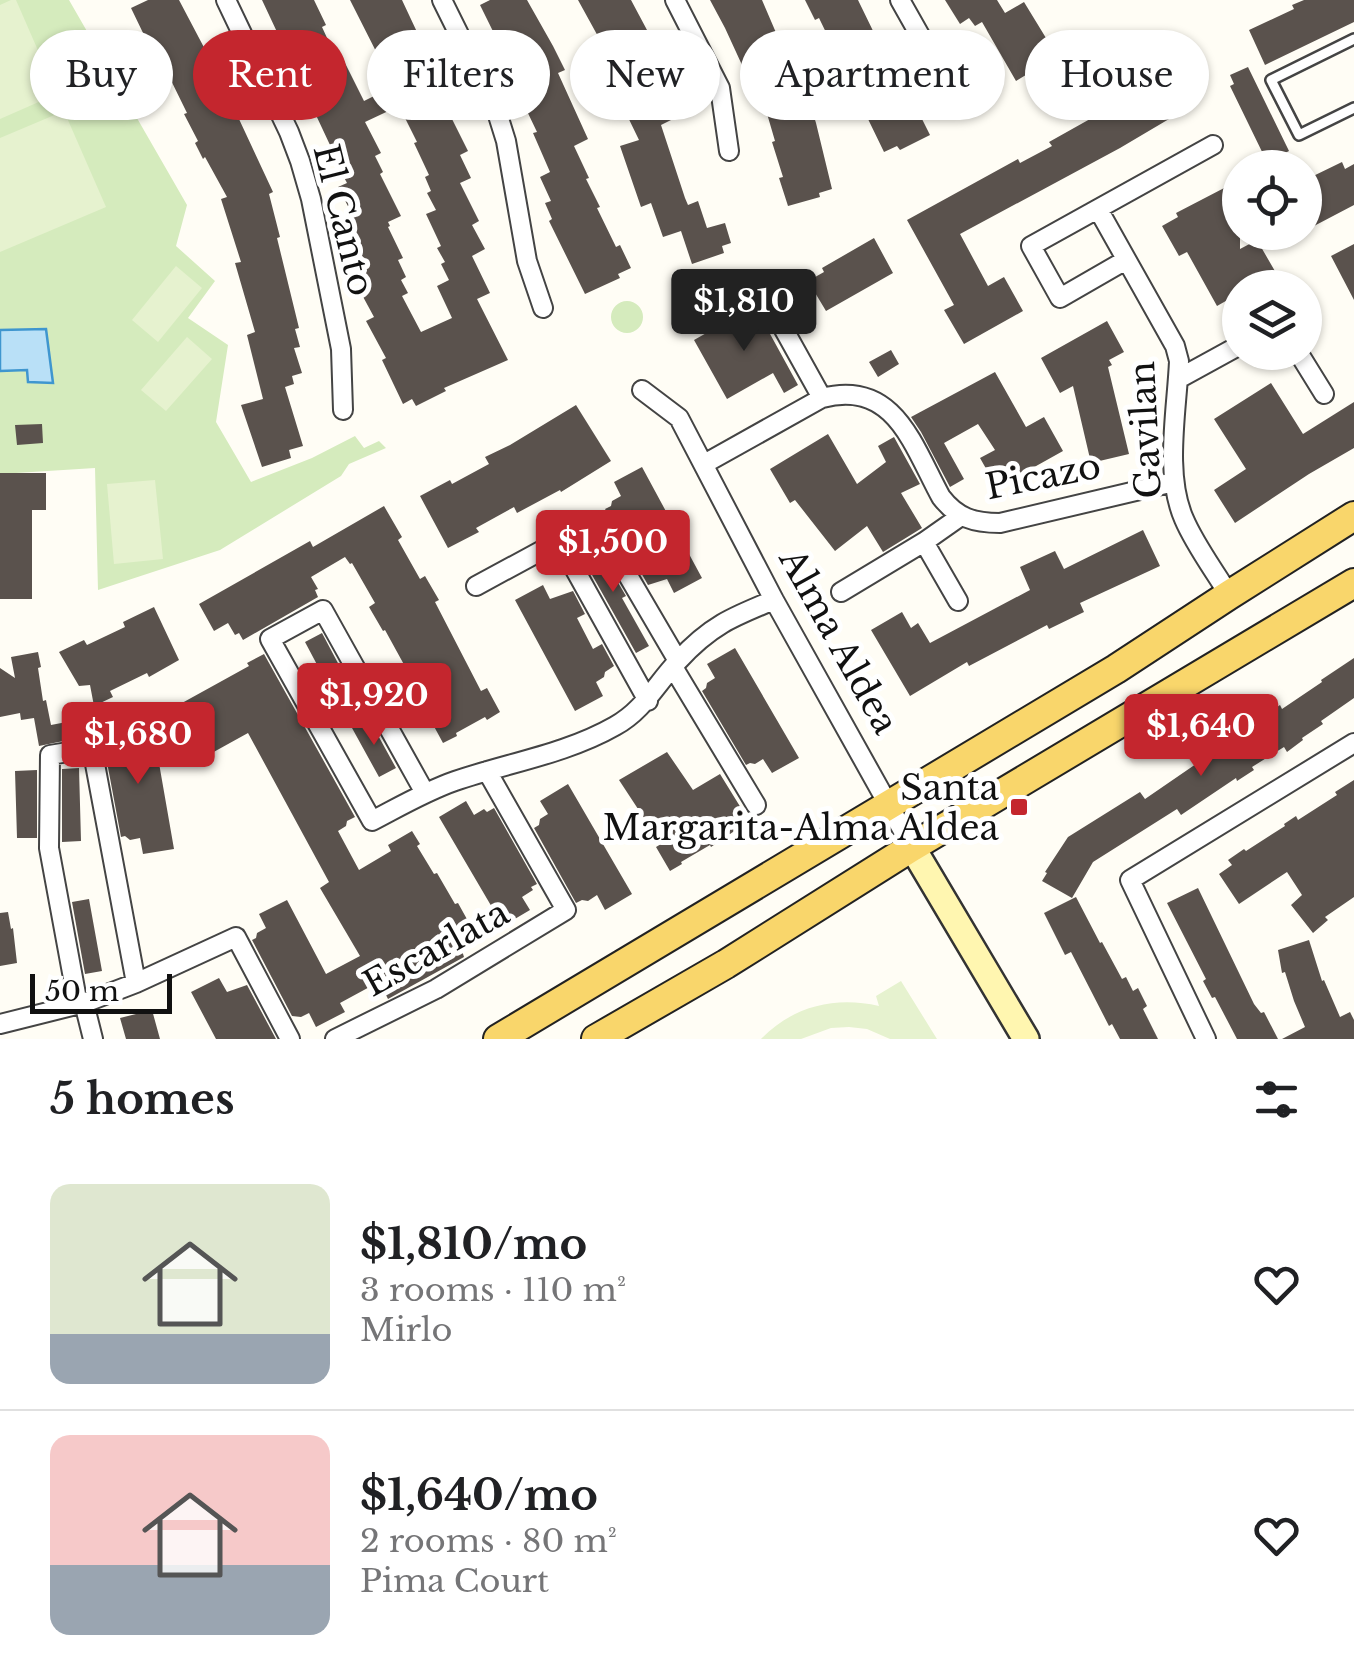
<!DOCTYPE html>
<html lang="en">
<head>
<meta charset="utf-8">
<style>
	body { margin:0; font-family:"Libre Baskerville",serif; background:#f6f6f6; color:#202124; height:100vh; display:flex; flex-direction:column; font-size:38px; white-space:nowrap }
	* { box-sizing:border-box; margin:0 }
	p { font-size:32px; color:#757577 }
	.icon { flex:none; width:55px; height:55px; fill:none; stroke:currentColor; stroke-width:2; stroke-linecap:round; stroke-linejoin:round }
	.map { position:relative; height:1039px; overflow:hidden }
	.side { display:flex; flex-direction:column; background:#fff; flex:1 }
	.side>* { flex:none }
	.banner { position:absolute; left:30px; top:30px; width:1295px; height:90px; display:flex; gap:20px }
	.buttons { position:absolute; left:1222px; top:150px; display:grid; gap:20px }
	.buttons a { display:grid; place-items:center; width:100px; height:100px; border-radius:50%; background:#fff; box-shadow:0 2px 8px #0004; font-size:50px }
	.scale { position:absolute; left:30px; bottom:25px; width:142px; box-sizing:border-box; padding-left:10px; border:5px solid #111; border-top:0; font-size:28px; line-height:35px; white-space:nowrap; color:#111; -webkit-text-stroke:8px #fff; paint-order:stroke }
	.price { position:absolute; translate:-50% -85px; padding:0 22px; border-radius:10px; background:#c4262e; color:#fff; font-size:32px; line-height:65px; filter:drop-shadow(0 2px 5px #0008) }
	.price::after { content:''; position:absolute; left:50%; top:60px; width:30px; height:22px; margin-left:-15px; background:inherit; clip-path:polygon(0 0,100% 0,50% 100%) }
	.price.selected { background:#222; color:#fff }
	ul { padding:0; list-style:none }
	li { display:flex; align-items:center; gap:30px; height:250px; padding:0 50px }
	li+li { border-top:2px solid #e0e0e0 }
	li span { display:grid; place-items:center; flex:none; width:280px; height:200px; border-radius:20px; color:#555 }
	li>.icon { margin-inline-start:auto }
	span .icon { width:120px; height:120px; fill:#fffc; stroke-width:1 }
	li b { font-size:42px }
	h2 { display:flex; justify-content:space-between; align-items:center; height:120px; padding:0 50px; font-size:42px }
	.chip { padding:0 35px; border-radius:45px; background:#fff; box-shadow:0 2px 8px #0004; font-size:35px; line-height:90px }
	.chip.selected { background:#c4262e; color:#fff }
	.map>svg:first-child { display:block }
	.green { fill:#d5ebbd }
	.pitch { fill:#e6f2cf }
	.water { fill:#b9e0f7; stroke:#3f96cf; stroke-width:2.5 }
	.building { fill:#5a524d; fill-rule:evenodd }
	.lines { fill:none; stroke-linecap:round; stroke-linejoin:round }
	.service-casing { stroke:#444; stroke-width:14 }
	.minor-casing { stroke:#444; stroke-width:22 }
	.secondary-casing { stroke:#333; stroke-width:30 }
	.primary-casing { stroke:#222; stroke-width:32 }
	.service { stroke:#fff; stroke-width:9 }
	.minor { stroke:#fff; stroke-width:18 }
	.secondary { stroke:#fff6b0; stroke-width:25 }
	.primary { stroke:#f9d66b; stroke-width:28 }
	.poi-dot { fill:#c4262e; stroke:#fff; stroke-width:4 }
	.labels { text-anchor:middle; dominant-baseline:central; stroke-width:10; stroke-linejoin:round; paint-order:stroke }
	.street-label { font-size:35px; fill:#111; stroke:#fff }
	.poi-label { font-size:35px; fill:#111; stroke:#fff; text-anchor:end }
</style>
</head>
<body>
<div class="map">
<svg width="1354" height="1039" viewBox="0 0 1354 1039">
	<rect width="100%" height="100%" fill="#fffdf5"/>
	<!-- green -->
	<path class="green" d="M 0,0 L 69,0 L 187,205 L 176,246 L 215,281 L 188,318 L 228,345 L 216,422 L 251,482 L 312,458 L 355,436 L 364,448 L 379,441 L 386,448 L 349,464 L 341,476 L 220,550 L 98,590 L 95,468 L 0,474 Z
		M611 317a16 16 0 1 1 32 0a16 16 0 1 1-32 0Z"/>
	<!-- pitch -->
	<path class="pitch" d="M 11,0 L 16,0 L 57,94 L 0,119 L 0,5 Z
		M 64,111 L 106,207 L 0,252 L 0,138 Z
		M 176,266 L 202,288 L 158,342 L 132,320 Z
		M 187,337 L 212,359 L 166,411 L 141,390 Z
		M 155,480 L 163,559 L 114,564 L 107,484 Z
		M 901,981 L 937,1039 L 890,1039 L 867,1029 L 849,1027 L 831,1028 L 801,1039 L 761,1039 C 793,1006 835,996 879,1006 L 876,996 Z"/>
	<!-- water -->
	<path class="water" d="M 46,329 L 53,383 L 28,382 L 27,370 L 0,371 L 0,330 Z"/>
	<!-- building -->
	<path class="building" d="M 148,0 L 179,0 L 218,74 L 273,192 L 269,194 L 280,237 L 277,238 L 299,328 L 295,329 L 300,347 L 294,348 L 302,373 L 292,376 L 294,384 L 285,387 L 303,446 L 289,450 L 291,458 L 262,467 L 241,405 L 263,399 L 247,335 L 255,332 L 235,263 L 241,262 L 221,199 L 227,197 L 205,157 L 203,159 L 195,143 L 198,141 L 184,114 L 187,113 L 161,60 L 157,62 L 131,8 Z
		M 262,0 L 314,0 L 326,25 L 322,27 L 339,64 L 344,61 L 364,101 L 390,88 L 388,84 L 392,83 L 350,0 L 402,0 L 454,111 L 449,113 L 468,151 L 460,155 L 471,178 L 460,183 L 479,221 L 472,225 L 485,249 L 472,256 L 490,293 L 477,299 L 508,360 L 444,388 L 446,391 L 416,406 L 412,399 L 403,404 L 382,360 L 386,358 L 366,321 L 374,317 L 361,293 L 369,289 L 354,258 L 361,255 L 350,232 L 354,230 L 347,214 L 351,212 L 338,187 L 347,183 L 328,147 L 330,145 ZM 399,106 L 417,142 L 414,143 L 429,175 L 425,177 L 431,191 L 427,193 L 436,210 L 426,214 L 441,246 L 437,248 L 445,262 L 441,264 L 449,280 L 437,286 L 452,318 L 421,332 L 402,296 L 408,293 L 401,280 L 406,277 L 398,260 L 403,258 L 388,227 L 390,226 L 388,222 L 401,216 L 380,174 L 383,172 L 375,156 L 381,153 L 365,122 Z
		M 490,0 L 527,0 L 553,46 L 565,70 L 558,73 L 588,139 L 574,146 L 589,178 L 586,179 L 600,207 L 597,208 L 616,247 L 620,245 L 631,268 L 618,274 L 620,278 L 585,294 L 549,221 L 552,219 L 545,203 L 551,201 L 540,177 L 550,172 L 533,133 L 537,132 L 514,84 L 518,82 L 480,5 Z
		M 578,0 L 631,0 L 655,45 L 685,113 L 661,125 L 685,198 L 688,205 L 698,201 L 707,228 L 725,223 L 731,243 L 722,246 L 724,253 L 692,264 L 681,231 L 663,237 L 651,203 L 641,207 L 620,146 L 639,140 L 624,109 L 636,103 L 619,68 L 616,69 Z
		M 710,0 L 762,0 L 786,56 L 791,54 L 803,81 L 816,123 L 832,189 L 819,193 L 820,197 L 788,206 L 779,178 L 783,177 L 772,142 L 775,141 L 763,100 L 759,102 L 725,28 Z
		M 805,0 L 858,0 L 912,111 L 917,109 L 930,135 L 900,150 L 897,146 L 884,152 L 819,18 L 815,20 Z
		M 945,0 L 997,0 L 1005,13 L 1024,2 L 1057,56 L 1016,81 L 982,22 L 975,26 L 969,18 L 960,24 Z
		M 1304,0 L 1354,0 L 1354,22 L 1265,65 L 1249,30 L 1294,9 L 1292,5 Z
		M 1248,67 L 1289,151 L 1267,162 L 1230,86 L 1234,84 L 1230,75 Z
		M 1172,73 L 1191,106 L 1120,148 L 960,234 L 988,286 L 1004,277 L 1023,311 L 964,344 L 944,310 L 954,305 L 907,220 L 1018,159 L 1020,163 L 1052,146 L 1049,142 Z
		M 1342,162 L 1345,169 L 1354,164 L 1354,205 L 1314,226 L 1311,219 L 1305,222 L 1305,180 Z
		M 1228,186 L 1240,208 L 1240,249 L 1257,240 L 1276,273 L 1250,288 L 1240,288 L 1240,293 L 1217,306 L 1187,252 L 1179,256 L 1162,226 L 1178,217 L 1176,213 Z
		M 874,238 L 893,273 L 826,311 L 808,281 L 824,272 L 822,268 Z
		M 1354,244 L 1354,300 L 1331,256 Z
		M 752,301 L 798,385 L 784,393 L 773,373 L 727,399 L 694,340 L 740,314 L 738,309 Z
		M 1107,321 L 1124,352 L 1109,360 L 1112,365 L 1108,367 L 1129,454 L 1091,463 L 1073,386 L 1060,393 L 1041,358 Z
		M 891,350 L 899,364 L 878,377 L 869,362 Z
		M 995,372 L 1026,427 L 1044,417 L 1063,451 L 997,488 L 980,458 L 995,450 L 978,424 L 944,443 L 964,479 L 950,487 L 921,432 L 911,417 Z
		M 1271,383 L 1303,434 L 1354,402 L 1354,448 L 1309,474 L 1235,523 L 1214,490 L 1246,469 L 1214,419 Z
		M 576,405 L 611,461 L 561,492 L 560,490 L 517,513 L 514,507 L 476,528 L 479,532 L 448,548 L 420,496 L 450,480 L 452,484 L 489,464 L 485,457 L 510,445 Z
		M 42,424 L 43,443 L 17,445 L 15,425 Z
		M 828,434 L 857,484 L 886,462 L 878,446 L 894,437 L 920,484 L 901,493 L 922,528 L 883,552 L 867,526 L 835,551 L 795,500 L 790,503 L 770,469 Z
		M 642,467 L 702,578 L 674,593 L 667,579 L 648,585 L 605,509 L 611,506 L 612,501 L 621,496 L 614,482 Z
		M 0,473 L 46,473 L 46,510 L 32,510 L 32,599 L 0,599 Z
		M 384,506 L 402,537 L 398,540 L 420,579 L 425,576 L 439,600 L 435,602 L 481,691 L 487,688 L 500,712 L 487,720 L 485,717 L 456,733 L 457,736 L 443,743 L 430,719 L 437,716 L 417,679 L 413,681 L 385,630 L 383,631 L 369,607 L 375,603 L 352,563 L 350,564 L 345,557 L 311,577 L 318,589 L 315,590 L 318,597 L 243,640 L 239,633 L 235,635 L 228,623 L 214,631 L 199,604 L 310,541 L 313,547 Z
		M 1143,530 L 1160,566 L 1080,603 L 1084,612 L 1049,629 L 1047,625 L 969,666 L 967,662 L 910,696 L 871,630 L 902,612 L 911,628 L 918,623 L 930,643 L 1030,590 L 1020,567 L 1055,551 L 1064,569 Z
		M 594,542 L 626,596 L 622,598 L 649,646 L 636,653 L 578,550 Z
		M 543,585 L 550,599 L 573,591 L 585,614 L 577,618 L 593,649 L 602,644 L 614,666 L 605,672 L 604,677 L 596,682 L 603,696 L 575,711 L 515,600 Z
		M 154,607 L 179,660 L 149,677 L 147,673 L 110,691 L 113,697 L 94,706 L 90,685 L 79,686 L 59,652 L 84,640 L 87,645 L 125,627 L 123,622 Z
		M 322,633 L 348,682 L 331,691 L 305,642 Z
		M 735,648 L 799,758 L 772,773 L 763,759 L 755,764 L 750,763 L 746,765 L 702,691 L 706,688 L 707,683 L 715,678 L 707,664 Z
		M 38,652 L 41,667 L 38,668 L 43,701 L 46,700 L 51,725 L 77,720 L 78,738 L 39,746 L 34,718 L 21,720 L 20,713 L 0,717 L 0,668 L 15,678 L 11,657 Z
		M 264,654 L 355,817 L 347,821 L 346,826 L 338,831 L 359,870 L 391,851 L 388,845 L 412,831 L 420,844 L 417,846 L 434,874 L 437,873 L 455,904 L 458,903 L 473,930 L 458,938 L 464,957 L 388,999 L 385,993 L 380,992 L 375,984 L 340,1003 L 345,1012 L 316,1027 L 309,1013 L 301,1017 L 292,1016 L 252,940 L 256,938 L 257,933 L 266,928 L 259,914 L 287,900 L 326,974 L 360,956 L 320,888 L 329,882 L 248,733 L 210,754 L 182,703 L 249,666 L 247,663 Z
		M 1354,658 L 1354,698 L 1321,721 L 1323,724 L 1302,738 L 1303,740 L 1287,752 L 1284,747 L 1252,767 L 1254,770 L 1237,781 L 1236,778 L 1181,815 L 1177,809 L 1093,862 L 1072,898 L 1042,881 L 1047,873 L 1045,872 L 1068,837 L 1140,792 L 1145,799 L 1212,753 L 1214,755 L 1253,728 L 1251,725 L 1280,705 L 1282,709 L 1322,682 L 1321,680 Z
		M 369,719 L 396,768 L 379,777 L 352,728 Z
		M 152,723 L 174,849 L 143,854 L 140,838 L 130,840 L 125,836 L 121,837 L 104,746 L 98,732 Z
		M 667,752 L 693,790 L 720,774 L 749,821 L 711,847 L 710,845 L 681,862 L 682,864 L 670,871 L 656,847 L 661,844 L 619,780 Z
		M 79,768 L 81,841 L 62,842 L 62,769 Z
		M 37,770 L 37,838 L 17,838 L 15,771 Z
		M 1354,780 L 1354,897 L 1325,917 L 1328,920 L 1313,933 L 1291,905 L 1302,895 L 1287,872 L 1239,904 L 1219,874 L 1232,865 L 1228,860 L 1244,849 L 1246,851 L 1285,826 L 1284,824 L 1296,816 L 1298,820 L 1337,795 L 1335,792 Z
		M 568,784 L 632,894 L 605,910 L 597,895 L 588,901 L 582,900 L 576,903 L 534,828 L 539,825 L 540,819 L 548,814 L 540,801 Z
		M 466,801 L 474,815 L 484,809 L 487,812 L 494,808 L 537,884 L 531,887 L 533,890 L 522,897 L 530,910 L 503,926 L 439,817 Z
		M 1198,888 L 1254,1004 L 1261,1013 L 1264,1012 L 1278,1039 L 1237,1039 L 1215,997 L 1212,998 L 1203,981 L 1206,979 L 1167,903 Z
		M 1076,897 L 1100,943 L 1102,942 L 1122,979 L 1126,977 L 1133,991 L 1138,988 L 1147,1006 L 1143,1009 L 1158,1039 L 1120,1039 L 1112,1024 L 1109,1026 L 1071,952 L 1065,955 L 1044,913 Z
		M 89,899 L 102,971 L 85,974 L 72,902 Z
		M 8,912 L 11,929 L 13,928 L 17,963 L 0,966 L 0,913 Z
		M 1309,940 L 1322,981 L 1324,980 L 1340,1017 L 1350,1012 L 1354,1020 L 1354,1039 L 1282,1039 L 1305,1027 L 1294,1001 L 1285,972 L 1282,973 L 1278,950 Z
		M 219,978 L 227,992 L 247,985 L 276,1039 L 216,1039 L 191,992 Z
		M 152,1010 L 160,1039 L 126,1039 L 120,1018 Z"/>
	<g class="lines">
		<defs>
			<path id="service" d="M 1354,39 L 1271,80 L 1299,135 L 1354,108"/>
			<path id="minor" d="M 226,0 L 289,132 L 300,161 L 311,199 L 341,349 L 343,410
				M 442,0 L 496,109 L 506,141 L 527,261 L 543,308
				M 675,0 L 720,88 L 729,151
				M 900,0 L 922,39 L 957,77
				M 1098,209 L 1175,346 L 1179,361 C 1177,410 1164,474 1184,519 C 1195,545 1214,570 1229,595
				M 1126,260 L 1060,298 L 1031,246 L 1213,145
				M 767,299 L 822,398
				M 1298,352 L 1324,394
				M 1178,379 L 1240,345
				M 642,390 L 679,418 L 774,600 L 912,847
				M 704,464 L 822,398 C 895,379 913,446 941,497 C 957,518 974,523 1000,523 L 1174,482
				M 559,541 L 648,701
				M 924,542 L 958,601
				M 476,586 L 596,521 L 678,661
				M 841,592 L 924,542 L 961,516
				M 673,667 L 756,805
				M 425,793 L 323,610 L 270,639 L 372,821 C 399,807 426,791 455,781 C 507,763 566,754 615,726 C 644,710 656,684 678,661 C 710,626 732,617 774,600
				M 84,1003 L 93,1039
				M 78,1005 L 49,848 L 50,755 L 92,748 L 136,983
				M 0,1024 L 84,1003 L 136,983 L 236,937 L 290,1039
				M 335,1039 L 436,989 L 566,910 L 487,771
				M 1206,1039 L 1130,880 L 1354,743"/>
			<path id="secondary" d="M 912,847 L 1026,1039"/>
			<path id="primary" d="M 498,1039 L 1116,669 L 1229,595 L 1354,516
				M 596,1039 L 726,964 L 912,847 L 1354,583"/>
		</defs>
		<!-- service casing -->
		<use href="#service" class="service-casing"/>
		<!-- minor casing -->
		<use href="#minor" class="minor-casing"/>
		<!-- secondary casing -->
		<use href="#secondary" class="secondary-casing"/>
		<!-- primary casing -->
		<use href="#primary" class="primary-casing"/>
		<!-- service -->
		<use href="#service" class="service"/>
		<!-- minor -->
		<use href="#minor" class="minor"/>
		<!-- secondary -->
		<use href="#secondary" class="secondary"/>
		<!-- primary -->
		<use href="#primary" class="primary"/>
	</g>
	<!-- markers -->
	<rect class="poi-dot" x="1009" y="797" width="20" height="20" rx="5"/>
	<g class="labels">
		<!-- street labels -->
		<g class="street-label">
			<text transform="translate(344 220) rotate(76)">El Canto</text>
			<text transform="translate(1145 430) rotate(-93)">Gavilan</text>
			<text transform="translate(1043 476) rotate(-11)">Picazo</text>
			<text transform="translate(839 641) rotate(61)">Alma Aldea</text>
			<text transform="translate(436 948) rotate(-29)">Escarlata</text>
		</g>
		<!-- poi labels -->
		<g class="poi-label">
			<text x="999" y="787">Santa<tspan x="999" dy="40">Margarita-Alma Aldea</tspan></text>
		</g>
	</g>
</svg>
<div class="buttons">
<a><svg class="icon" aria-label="locate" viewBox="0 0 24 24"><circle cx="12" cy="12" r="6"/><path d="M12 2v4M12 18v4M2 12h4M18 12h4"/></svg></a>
<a><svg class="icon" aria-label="layers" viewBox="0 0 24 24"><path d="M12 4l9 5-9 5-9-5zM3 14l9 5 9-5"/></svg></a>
</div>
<div class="scale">50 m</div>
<b class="price selected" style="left:744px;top:354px">$1,810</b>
<b class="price" style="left:613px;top:595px">$1,500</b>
<b class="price" style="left:374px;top:748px">$1,920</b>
<b class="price" style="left:1201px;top:779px">$1,640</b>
<b class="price" style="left:138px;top:787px">$1,680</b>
<div class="banner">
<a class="chip">Buy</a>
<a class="chip selected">Rent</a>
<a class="chip">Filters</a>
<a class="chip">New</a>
<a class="chip">Apartment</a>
<a class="chip">House</a>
</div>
</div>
<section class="side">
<h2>5 homes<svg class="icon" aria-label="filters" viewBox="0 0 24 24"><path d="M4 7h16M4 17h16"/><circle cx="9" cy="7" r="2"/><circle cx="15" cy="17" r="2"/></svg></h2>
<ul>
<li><span style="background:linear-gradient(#dfe7d0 75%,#9aa5b1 0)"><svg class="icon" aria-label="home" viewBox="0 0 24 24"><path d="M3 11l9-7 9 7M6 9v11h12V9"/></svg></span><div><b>$1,810/mo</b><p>3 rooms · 110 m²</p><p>Mirlo</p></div><svg class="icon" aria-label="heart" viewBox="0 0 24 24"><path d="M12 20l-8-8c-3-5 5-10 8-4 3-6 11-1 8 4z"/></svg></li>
<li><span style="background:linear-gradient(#f6c9c9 65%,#9aa5b1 0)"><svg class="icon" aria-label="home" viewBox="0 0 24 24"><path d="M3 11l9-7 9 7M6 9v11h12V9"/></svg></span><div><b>$1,640/mo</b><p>2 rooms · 80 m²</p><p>Pima Court</p></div><svg class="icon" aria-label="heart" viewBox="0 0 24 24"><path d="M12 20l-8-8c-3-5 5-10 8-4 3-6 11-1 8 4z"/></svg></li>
</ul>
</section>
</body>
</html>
